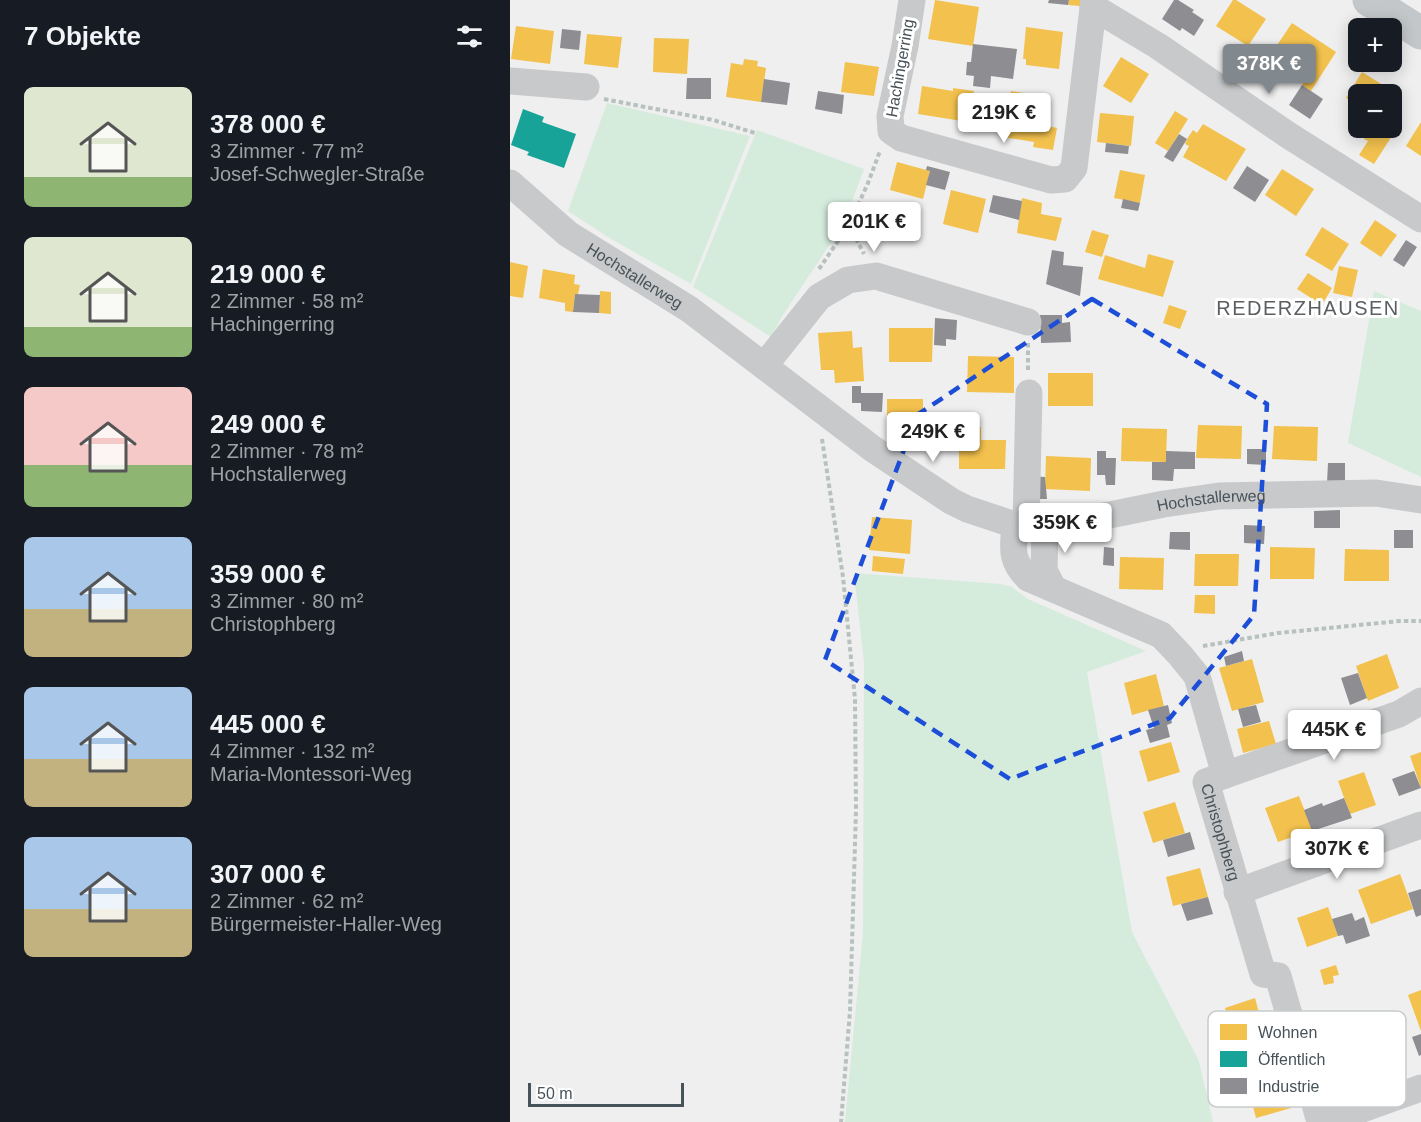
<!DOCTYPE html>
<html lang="de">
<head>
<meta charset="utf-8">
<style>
	body { margin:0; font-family:Arial,sans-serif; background:#20242c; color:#f1f3f6; height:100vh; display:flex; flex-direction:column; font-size:22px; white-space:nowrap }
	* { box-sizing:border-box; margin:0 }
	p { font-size:20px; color:#9ea1a6 }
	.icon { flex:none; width:33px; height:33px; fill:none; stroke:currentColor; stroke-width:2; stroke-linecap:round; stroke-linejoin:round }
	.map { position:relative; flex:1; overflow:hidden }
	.sheet { display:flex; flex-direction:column; background:#171b24; width:510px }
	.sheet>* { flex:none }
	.tools { position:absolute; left:838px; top:18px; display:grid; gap:12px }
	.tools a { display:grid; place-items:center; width:54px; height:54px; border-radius:9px; background:#171b24; box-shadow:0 3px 15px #0003; font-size:30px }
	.scale { position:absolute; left:18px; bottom:15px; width:156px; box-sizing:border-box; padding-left:6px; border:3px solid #485259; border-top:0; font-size:16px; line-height:21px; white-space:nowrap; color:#485259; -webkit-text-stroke:4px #fff; paint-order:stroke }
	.price { position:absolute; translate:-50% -51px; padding:0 14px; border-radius:6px; background:#fff; color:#222; font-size:20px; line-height:39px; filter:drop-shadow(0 2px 3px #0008) }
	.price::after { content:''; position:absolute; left:50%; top:36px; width:18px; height:14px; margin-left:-9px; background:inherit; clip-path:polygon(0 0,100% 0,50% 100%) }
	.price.selected { background:#82898e; color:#fff }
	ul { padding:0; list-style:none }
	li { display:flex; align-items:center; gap:18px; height:150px; padding:0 24px }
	li span { display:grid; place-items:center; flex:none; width:168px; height:120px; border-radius:9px; color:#555 }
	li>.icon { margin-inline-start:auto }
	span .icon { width:72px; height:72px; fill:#fffc; stroke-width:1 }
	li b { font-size:26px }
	h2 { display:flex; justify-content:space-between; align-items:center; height:72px; padding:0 24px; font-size:26px }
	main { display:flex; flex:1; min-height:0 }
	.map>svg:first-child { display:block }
	.green { fill:#d5ecdd }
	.homes { fill:#f2c14e }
	.public { fill:#17a398 }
	.industry { fill:#8d8d92 }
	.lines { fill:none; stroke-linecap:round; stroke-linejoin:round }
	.path { stroke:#b7c1bd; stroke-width:4; stroke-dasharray:4.5 3; stroke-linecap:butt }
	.minor { stroke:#c7c9ca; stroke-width:27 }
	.major { stroke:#c4c7ca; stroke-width:33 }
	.marked { fill:none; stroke:#1d4ed8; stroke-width:4.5; stroke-dasharray:12 8; stroke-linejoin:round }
	.labels { text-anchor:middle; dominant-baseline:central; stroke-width:6; stroke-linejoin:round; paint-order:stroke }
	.street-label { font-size:16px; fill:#485259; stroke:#fff }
	.quarter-label { font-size:20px; letter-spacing:1.5px; fill:#5b5f62; stroke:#fff }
	.key { fill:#fff; stroke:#c8cbcd; stroke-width:1.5 }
	.key-label { font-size:16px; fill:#485259 }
</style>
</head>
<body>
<main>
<section class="sheet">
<h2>7 Objekte<svg class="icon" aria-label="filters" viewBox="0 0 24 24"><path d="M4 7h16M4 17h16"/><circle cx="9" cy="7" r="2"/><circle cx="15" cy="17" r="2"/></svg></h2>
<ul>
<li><span style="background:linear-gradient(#dfe7d0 75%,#8fb573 0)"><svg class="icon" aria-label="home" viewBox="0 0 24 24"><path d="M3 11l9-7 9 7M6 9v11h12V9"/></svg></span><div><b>378 000 €</b><p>3 Zimmer · 77 m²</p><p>Josef-Schwegler-Straße</p></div></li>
<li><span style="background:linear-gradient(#dfe7d0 75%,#8fb573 0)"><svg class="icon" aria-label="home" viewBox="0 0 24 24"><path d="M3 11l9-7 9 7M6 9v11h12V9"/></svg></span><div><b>219 000 €</b><p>2 Zimmer · 58 m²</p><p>Hachingerring</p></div></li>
<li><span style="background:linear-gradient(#f6c9c9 65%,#8fb573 0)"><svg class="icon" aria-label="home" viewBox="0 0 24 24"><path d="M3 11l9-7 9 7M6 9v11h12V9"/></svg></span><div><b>249 000 €</b><p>2 Zimmer · 78 m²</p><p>Hochstallerweg</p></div></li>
<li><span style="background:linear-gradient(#a9c7e8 60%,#c2b280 0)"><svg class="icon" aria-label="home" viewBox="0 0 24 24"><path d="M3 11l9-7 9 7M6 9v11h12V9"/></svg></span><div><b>359 000 €</b><p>3 Zimmer · 80 m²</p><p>Christophberg</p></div></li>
<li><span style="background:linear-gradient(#a9c7e8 60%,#c2b280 0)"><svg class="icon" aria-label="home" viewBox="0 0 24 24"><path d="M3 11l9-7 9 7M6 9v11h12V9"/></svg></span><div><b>445 000 €</b><p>4 Zimmer · 132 m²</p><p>Maria-Montessori-Weg</p></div></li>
<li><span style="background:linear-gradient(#a9c7e8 60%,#c2b280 0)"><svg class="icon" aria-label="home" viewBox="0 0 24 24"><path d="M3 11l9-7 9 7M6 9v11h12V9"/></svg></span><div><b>307 000 €</b><p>2 Zimmer · 62 m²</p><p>Bürgermeister-Haller-Weg</p></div></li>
</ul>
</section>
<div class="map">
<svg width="911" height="1122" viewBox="0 0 911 1122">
	<rect width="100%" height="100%" fill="#efefef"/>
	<!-- green -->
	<path class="green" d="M 97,103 L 240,136 L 181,284 L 101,239 L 58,211 Z
		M 247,130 L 354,169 L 334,223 L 273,315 L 261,337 L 183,287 Z
		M 864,291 L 911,311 L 911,477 L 838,443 Z
		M 344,573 L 491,584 L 502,587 L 518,599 L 636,651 L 577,672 L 622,932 L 689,1061 L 703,1122 L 335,1122 L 353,932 L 354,662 Z"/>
	<!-- homes -->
	<path class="homes" d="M 425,0 L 469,7 L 463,46 L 418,39 Z
		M 559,0 L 571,0 L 570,6 L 558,5 Z
		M 723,0 L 726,0 L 756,19 L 738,46 L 706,26 Z
		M 782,23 L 826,52 L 801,91 L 792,85 L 797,78 L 792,75 L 795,71 L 763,51 Z
		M 6,26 L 44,31 L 40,64 L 1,59 Z
		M 516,27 L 553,32 L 549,69 L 516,65 L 516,59 L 513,59 Z
		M 77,34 L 112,37 L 108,68 L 74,64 Z
		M 144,38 L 179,39 L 177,74 L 143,72 Z
		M 611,57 L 639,74 L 621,103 L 593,86 Z
		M 234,59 L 248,61 L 247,66 L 256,68 L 251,102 L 216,97 L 221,63 L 233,65 Z
		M 335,62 L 369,67 L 364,96 L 331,92 Z
		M 852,72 L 889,95 L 882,107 L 882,94 L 849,94 L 849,106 L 836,98 Z
		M 412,86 L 443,91 L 443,88 L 464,91 L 458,122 L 408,114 Z
		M 501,91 L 519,94 L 515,114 L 529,116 L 528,124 L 547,128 L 543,150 L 523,147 L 524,142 L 493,137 Z
		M 665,111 L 678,119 L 658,151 L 645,143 Z
		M 590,113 L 624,116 L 621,146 L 587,142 Z
		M 911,122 L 911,156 L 896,146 Z
		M 693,124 L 736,149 L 716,181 L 673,157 L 679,146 L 675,144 L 677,139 L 683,130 L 687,133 Z
		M 882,126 L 887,128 L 864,164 L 849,155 L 858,141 L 854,139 L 861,128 L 882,128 Z
		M 387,162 L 420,171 L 413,199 L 380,190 Z
		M 772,169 L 804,189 L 786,216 L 755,195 Z
		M 610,170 L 635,175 L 630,203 L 604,198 Z
		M 441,190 L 476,199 L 468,233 L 433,224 Z
		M 512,198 L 532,203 L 531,214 L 552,218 L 546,241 L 507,233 Z
		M 865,220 L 887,235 L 871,257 L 850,243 Z
		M 812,227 L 839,244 L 822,271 L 795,255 Z
		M 582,230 L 599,235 L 592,257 L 575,252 Z
		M 638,254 L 664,261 L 653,297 L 588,279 L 595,255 L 635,268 Z
		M 0,262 L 18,266 L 13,298 L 0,296 Z
		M 829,266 L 848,270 L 842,297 L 823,293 Z
		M 33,269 L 65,275 L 64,284 L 70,285 L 68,294 L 65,294 L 63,312 L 55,311 L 55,303 L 29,298 Z
		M 798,273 L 822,288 L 812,305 L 787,289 Z
		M 90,291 L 101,292 L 101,314 L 89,313 Z
		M 659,305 L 677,311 L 670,329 L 653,323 Z
		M 379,328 L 423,328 L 422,362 L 379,362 Z
		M 342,331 L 343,348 L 352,347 L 354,381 L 325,383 L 324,370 L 311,370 L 308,333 Z
		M 458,356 L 504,357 L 504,393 L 457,392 Z
		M 538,373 L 583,373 L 583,406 L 538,406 Z
		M 377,399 L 413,399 L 413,429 L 377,429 Z
		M 688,425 L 732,426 L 731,459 L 686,458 Z
		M 764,426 L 808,427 L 807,461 L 762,459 Z
		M 449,427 L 471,427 L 471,440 L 496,440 L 495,469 L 449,469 Z
		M 612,428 L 657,429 L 656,462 L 611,461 Z
		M 536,456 L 581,458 L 580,491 L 535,489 Z
		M 362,517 L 402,520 L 400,554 L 359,550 Z
		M 760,547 L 805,548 L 804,579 L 760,579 Z
		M 835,549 L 879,550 L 879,581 L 834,581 Z
		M 685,554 L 729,554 L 728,586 L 684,586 Z
		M 363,556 L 395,559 L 393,574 L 362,571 Z
		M 610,557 L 654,558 L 653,590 L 609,589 Z
		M 685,595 L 705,595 L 705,614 L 684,613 Z
		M 877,654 L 889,688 L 858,701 L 846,666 Z
		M 742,659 L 754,702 L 722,711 L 709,668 Z
		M 646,674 L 654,706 L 622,715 L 614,683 Z
		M 759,721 L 766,744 L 733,753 L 727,729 Z
		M 661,742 L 670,772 L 638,782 L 629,751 Z
		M 911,752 L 911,788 L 900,756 Z
		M 854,772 L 866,805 L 840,814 L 828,781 Z
		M 789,796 L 802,830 L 768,842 L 755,808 Z
		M 665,802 L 675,833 L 643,843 L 633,812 Z
		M 690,868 L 698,897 L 663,906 L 656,877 Z
		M 890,874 L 903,909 L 861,924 L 848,890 Z
		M 818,907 L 828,936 L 797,947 L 787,918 Z
		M 826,965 L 829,975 L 823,976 L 824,983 L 814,985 L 810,970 Z
		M 911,990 L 911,1031 L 898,995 Z
		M 745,998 L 755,1035 L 725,1042 L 715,1008 Z
		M 770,1074 L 772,1084 L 777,1082 L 781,1097 L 778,1097 L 781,1108 L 746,1118 L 737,1084 Z"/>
	<!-- public -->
	<path class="public" d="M 13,109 L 34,117 L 32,122 L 66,134 L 54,168 L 17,155 L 19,152 L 1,145 Z"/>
	<!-- industry -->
	<path class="industry" d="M 539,0 L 559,0 L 558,5 L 538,3 Z
		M 664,0 L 668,0 L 684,10 L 682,12 L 694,20 L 684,36 L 672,28 L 670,31 L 652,19 Z
		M 52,29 L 71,31 L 69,50 L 50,48 Z
		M 463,44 L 507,49 L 503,79 L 481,76 L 480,88 L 463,86 L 464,76 L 456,75 L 457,62 L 461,62 Z
		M 731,45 L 747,55 L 734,74 L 718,64 Z
		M 177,78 L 201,78 L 201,99 L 176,99 Z
		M 254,79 L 280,83 L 277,105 L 251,102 Z
		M 792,85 L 813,99 L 800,119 L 779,105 Z
		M 308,91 L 334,95 L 332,114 L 305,109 Z
		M 669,134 L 677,139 L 663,162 L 654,157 Z
		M 596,143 L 619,146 L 618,154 L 595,152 Z
		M 417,166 L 440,172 L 435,190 L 416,185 L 420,171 L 416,170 Z
		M 737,166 L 759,180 L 745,202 L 723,188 Z
		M 483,195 L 512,201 L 509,220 L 479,212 Z
		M 613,199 L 630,203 L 628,211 L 611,208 Z
		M 896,240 L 907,247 L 894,267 L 883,260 Z
		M 542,250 L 554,252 L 553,265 L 573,267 L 570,296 L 536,284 Z
		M 65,294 L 90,295 L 89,313 L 63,312 Z
		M 530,315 L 552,315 L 552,323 L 560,322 L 561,342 L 531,343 Z
		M 425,318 L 447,320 L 446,340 L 436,339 L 436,346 L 424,345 Z
		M 342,386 L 351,386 L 351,393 L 373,393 L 372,412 L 351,411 L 351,403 L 342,403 Z
		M 434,427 L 448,427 L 448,449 L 434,449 Z
		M 737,449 L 756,449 L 756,465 L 737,464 Z
		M 587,451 L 596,451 L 596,458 L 606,458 L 605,485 L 596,485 L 595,475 L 587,475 Z
		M 656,451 L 685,452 L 685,469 L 664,469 L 663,481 L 642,480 L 642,462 L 656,462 Z
		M 818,463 L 835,463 L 835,484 L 817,483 Z
		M 520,476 L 535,477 L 537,499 L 520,499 Z
		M 830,510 L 830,528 L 804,528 L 804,511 Z
		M 734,525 L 755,526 L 754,544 L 734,543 Z
		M 884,530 L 903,530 L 903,548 L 884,548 Z
		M 660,532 L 680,532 L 680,550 L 659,549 Z
		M 594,547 L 604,548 L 604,566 L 593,565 Z
		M 732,651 L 734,661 L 716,666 L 714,657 Z
		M 848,673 L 857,698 L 840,705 L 831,678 Z
		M 658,705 L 662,723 L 657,725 L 660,737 L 640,743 L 636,730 L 644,728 L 638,710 Z
		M 746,705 L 751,722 L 733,727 L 728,709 Z
		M 904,771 L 911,788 L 889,796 L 882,779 Z
		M 834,798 L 842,818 L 802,831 L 794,810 L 812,803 L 813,806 Z
		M 680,832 L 685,849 L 658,857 L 653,840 Z
		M 911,889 L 911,915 L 906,917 L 898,893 Z
		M 698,897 L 703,914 L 677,921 L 671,904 Z
		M 842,913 L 845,921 L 854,917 L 860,936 L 836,944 L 833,935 L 828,936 L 822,919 Z
		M 911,1034 L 911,1055 L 909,1056 L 902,1037 Z"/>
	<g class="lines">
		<!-- path -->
		<path class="path" d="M 94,99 L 203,120 L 245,133
			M 339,225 L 354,254
			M 309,269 L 339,225 L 358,183 L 370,151
			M 518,343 L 518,372
			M 312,439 L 333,577 L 345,699 L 346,810 L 340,1011 L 331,1122
			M 693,646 L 768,633 L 890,621 L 911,621"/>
		<!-- minor -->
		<g class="minor">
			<path d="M 402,0 L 395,46 L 380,116 L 381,131 L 391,138 L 541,180 L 555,179 L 564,168 L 584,0"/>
			<path d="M 583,7 L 648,46 L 778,135 L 911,219"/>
			<path d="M 0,81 L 76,87"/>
			<path id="s1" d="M 0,183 L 58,234 L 179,309 L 363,449 L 441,501 L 457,509 L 505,525 L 535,528 L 654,504 L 709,496 L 866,493 L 911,500"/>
			<path d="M 254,366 L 309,297 L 338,280 L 366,276 L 518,322"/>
			<path id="s2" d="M 505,525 C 503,548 500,560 518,578 L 651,635 L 670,655 L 687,676 L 715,775 L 696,782 L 753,974 L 768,976 L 810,1122"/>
			<path d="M 516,527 L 519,393"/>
			<path d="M 535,528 L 534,570 L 542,586"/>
			<path d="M 715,775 L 889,714 L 911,701"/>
			<path d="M 727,892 L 911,825"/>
			<path d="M 816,1122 L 911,1088"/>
		</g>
		<!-- major -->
		<path class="major" d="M 859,0 L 911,33"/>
	</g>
	<!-- marked area -->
	<path class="marked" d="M 582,299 L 757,404 L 744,615 L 660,718 L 500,779 L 315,660 L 407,415 Z"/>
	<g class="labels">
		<!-- street labels -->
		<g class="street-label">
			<text transform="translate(390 68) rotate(-80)">Hachingerring</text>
			<text stroke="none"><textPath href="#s1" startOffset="156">Hochstallerweg</textPath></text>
			<text stroke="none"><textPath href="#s1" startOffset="812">Hochstallerweg</textPath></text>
			<text stroke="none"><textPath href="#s2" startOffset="432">Christophberg</textPath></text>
		</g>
		<!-- quarter labels -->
		<g class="quarter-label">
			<text x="798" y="308">REDERZHAUSEN</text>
		</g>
	</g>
	<!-- legend -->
	<rect x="698" y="1011" width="198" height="96" rx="9" class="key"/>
	<rect x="710" y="1024" width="27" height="16" fill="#f2c14e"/>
	<rect x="710" y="1051" width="27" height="16" fill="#17a398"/>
	<rect x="710" y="1078" width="27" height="16" fill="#8d8d92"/>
	<g class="key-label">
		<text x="748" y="1038">Wohnen</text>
		<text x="748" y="1065">Öffentlich</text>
		<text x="748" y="1092">Industrie</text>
	</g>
</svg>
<div class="tools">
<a>+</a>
<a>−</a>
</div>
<div class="scale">50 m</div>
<b class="price selected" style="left:759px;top:95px">378K €</b>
<b class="price" style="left:494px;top:144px">219K €</b>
<b class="price" style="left:364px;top:253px">201K €</b>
<b class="price" style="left:423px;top:463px">249K €</b>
<b class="price" style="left:555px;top:554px">359K €</b>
<b class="price" style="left:824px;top:761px">445K €</b>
<b class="price" style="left:827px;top:880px">307K €</b>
</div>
</main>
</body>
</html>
